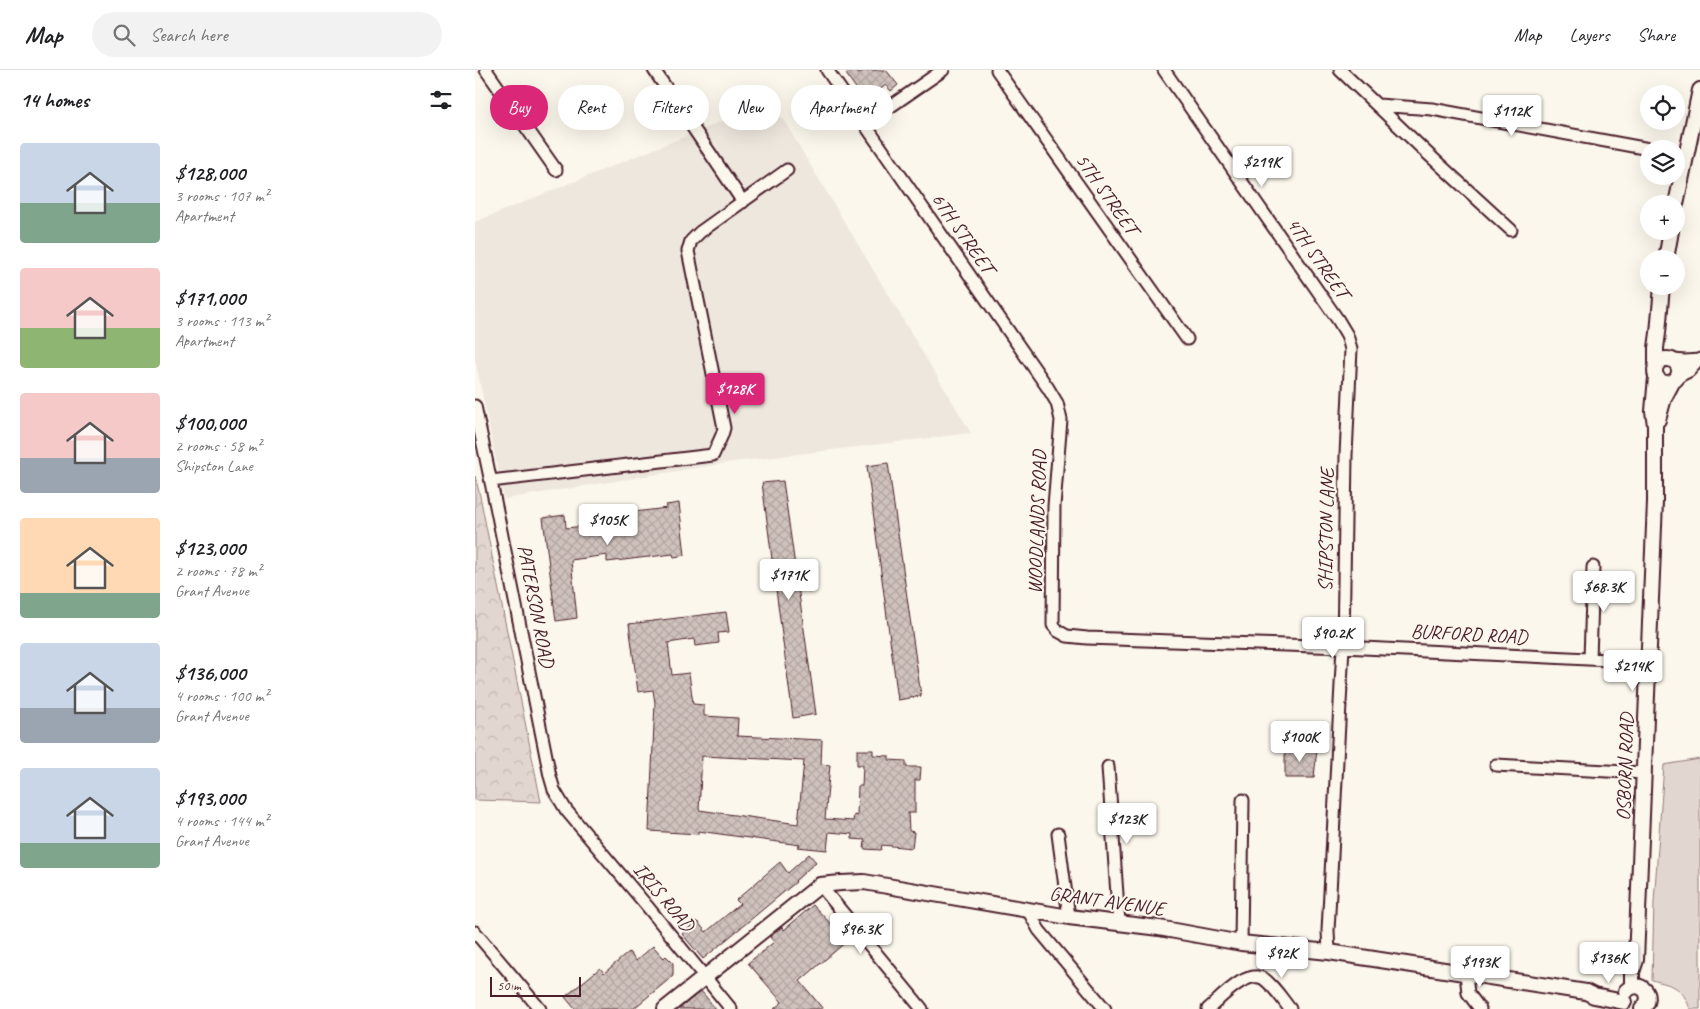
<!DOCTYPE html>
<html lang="en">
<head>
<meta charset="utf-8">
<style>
	body { margin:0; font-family:Caveat,sans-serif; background:#f2f2f2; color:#202124; height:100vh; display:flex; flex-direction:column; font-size:19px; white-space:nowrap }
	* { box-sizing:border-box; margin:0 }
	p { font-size:16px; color:#757577 }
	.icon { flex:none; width:28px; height:28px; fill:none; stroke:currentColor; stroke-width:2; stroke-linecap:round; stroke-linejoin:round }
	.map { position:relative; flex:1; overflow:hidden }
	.panel { display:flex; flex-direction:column; background:#fff; width:475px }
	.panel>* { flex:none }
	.banner { position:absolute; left:15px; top:15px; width:475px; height:45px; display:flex; gap:10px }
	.controls { position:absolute; left:1165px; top:15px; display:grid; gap:10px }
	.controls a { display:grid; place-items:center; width:45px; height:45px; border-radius:50%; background:#fff; box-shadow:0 5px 20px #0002; font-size:25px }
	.scale { position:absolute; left:15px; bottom:12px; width:91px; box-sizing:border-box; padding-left:5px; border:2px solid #4a1f2b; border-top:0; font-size:14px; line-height:18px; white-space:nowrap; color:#4a1f2b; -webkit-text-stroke:4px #fbf7ec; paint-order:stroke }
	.price { position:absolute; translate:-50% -42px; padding:0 11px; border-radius:5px; background:#fff; color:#222; font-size:16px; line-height:32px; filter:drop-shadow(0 1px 2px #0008) }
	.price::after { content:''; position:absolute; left:50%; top:30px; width:15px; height:11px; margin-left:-8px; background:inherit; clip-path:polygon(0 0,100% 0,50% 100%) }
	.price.current { background:#db2777; color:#fff }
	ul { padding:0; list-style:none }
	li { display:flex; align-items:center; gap:15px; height:125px; padding:0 20px }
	li span { display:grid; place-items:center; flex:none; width:140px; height:100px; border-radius:5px; color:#555 }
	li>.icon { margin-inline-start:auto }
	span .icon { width:60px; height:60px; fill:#fffc; stroke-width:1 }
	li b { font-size:21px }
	h2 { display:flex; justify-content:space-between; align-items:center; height:60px; padding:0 20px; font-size:21px }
	.tag { padding:0 18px; border-radius:22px; background:#fff; box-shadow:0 5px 20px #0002; font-size:18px; line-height:45px }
	.tag.current { background:#db2777; color:#fff }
	header { display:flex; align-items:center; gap:30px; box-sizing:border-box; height:70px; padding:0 25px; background:#fff; border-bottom:1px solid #e0e0e0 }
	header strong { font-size:24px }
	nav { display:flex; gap:28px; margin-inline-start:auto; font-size:18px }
	.search { width:350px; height:45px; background:#f2f2f2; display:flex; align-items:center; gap:12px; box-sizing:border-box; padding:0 18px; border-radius:28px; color:#757577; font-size:19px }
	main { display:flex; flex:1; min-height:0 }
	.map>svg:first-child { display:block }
	.built { fill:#eee7de }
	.green { fill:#e2d7d0; stroke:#967b7e }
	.forest { fill:url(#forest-crowns); stroke:#967b7e }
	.building { fill:url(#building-cross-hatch); stroke:#4a1f2b; fill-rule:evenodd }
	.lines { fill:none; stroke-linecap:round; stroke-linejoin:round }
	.minor-casing { stroke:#4a1f2b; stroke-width:15 }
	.tertiary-casing { stroke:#4a1f2b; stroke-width:18 }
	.minor { stroke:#fbf7ec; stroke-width:11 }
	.tertiary { stroke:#fbf7ec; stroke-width:14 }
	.labels { text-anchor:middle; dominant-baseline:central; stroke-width:4; stroke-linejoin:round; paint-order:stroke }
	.street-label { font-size:20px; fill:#4a1f2b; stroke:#fbf7ec }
</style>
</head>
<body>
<header>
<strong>Map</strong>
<div class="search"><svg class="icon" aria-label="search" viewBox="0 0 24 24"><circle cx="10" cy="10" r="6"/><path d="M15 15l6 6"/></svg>Search here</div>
<nav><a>Map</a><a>Layers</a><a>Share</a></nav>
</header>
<main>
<section class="panel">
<h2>14 homes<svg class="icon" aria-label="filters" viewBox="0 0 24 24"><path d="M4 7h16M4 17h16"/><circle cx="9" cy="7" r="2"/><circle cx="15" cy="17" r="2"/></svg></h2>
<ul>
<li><span style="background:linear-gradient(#c9d6e8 60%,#7fa58c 0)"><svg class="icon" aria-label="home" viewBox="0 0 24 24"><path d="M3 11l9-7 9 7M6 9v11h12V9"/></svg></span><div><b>$128,000</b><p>3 rooms · 107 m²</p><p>Apartment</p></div></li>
<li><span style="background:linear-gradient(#f6c9c9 60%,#8fb573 0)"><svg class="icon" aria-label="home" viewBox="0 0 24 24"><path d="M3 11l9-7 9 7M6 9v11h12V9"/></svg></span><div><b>$171,000</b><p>3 rooms · 113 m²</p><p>Apartment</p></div></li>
<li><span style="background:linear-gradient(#f6c9c9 65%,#9aa5b1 0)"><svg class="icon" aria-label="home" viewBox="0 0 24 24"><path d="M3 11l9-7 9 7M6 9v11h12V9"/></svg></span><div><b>$100,000</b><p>2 rooms · 58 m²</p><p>Shipston Lane</p></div></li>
<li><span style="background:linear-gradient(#ffd9b3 75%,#7fa58c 0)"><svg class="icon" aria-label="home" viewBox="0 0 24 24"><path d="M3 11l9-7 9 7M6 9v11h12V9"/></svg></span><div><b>$123,000</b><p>2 rooms · 78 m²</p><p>Grant Avenue</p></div></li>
<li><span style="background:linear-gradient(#c9d6e8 65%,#9aa5b1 0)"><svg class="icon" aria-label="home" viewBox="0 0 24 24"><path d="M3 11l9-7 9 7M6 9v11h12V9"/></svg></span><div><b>$136,000</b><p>4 rooms · 100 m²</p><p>Grant Avenue</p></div></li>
<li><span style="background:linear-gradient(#c9d6e8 75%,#7fa58c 0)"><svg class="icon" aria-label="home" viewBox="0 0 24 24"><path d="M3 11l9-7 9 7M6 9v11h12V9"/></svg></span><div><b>$193,000</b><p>4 rooms · 144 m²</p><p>Grant Avenue</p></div></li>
</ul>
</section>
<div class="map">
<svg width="1225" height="939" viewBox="0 0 1225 939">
	<defs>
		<pattern id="forest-crowns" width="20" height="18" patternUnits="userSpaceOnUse" patternTransform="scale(1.25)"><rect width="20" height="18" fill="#e2d7d0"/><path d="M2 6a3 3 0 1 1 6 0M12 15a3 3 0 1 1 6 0" fill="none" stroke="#c3b8b3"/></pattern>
		<pattern id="building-cross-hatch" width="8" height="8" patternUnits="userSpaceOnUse" patternTransform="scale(1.25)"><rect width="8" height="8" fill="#cfc2bc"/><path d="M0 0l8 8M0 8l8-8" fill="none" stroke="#b3a6a2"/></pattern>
	</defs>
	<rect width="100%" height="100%" fill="#fbf7ec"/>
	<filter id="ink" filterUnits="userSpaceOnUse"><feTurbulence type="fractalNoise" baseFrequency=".02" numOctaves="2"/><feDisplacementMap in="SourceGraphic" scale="10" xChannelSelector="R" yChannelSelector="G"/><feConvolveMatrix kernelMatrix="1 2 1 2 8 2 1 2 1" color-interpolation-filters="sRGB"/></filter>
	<g filter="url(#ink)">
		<!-- built -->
		<path class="built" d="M 297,31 L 496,363 L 258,392 L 29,429 L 0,289 L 0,152 Z"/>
		<!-- green -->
		<path class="green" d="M 1225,689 L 1225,939 L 1215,939 C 1207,916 1199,916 1177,910 L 1179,832 L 1189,695 Z"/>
		<!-- forest -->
		<path class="forest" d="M 0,406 L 5,426 L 66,732 L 0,730 Z"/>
		<!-- building -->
		<path class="building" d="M 377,0 L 381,0 L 383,4 L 389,0 L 411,0 L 423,15 L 416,21 L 411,15 L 390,31 L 371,4 Z
			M 413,393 L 446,626 L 423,630 L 392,396 Z
			M 308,411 L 341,644 L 318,648 L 287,413 Z
			M 204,433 L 210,485 L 199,487 L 198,484 L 132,492 L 132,485 L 96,490 L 102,548 L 81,551 L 68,448 L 90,445 L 91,458 L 128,454 L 127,446 L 192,438 L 191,435 Z
			M 251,542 L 254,562 L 243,563 L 244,573 L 220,576 L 219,569 L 193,573 L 197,605 L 214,603 L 218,634 L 229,635 L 229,646 L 263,648 L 262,666 L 347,670 L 346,694 L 355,695 L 350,749 L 378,751 L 379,745 L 382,746 L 383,716 L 387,716 L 388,695 L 382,695 L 382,680 L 398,680 L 398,685 L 414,686 L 414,690 L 431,691 L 431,697 L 446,697 L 445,710 L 440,710 L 440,743 L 433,743 L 434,761 L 439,762 L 437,778 L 407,775 L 406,780 L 389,779 L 390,770 L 377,769 L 377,764 L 354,762 L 352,780 L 322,777 L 325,775 L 223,761 L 223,764 L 174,761 L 180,633 L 178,620 L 163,622 L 154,554 ZM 227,686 L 329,691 L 323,754 L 224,740 Z
			M 810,678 L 842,678 L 839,708 L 810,708 Z
			M 334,784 L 341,792 L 320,811 L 321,812 L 228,889 L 207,864 L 222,851 L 231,862 L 265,834 L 261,830 L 305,792 L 313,803 Z
			M 338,835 L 372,871 L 325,911 L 348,939 L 299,939 L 307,932 L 273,893 L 299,872 L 295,867 L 307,857 L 309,860 Z
			M 178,876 L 189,888 L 191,886 L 198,893 L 198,906 L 158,939 L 100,939 L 90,927 L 125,898 L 129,903 L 154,882 L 161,891 Z
			M 226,921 L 241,939 L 204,939 Z"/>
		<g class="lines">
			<defs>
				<path id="minor" d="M 11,0 L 81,100
					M 179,0 L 268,132
					M 352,0 L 573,318 L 582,333 L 586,350 L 579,436 L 578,555 L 583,561 L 592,566 L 612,568 L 868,577 L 1173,592
					M 522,0 L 712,269
					M 689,0 L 863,250 L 872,265 L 876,279 L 871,385 L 868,577 L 853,861 L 854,882
					M 865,0 L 952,83 L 1036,160
					M 903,35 L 957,39 L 1174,79
					M 390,54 L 468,0
					M 1198,290 L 1210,291 L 1225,290
					M 1202,307 L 1214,301 L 1225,289
					M 0,336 L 22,441 L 75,706 L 79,720 L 91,740 L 172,836 L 256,939
					M 16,411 L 238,385 L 247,365 L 249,358 L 213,181 L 216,171 L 225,162 L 312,100
					M 1115,589 L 1118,497
					M 1021,695 L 1170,703
					M 633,697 L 644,853
					M 583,764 L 594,847
					M 345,815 L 447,939
					M 553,840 L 564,860 L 630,939
					M 0,862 L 65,939
					M 766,873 L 768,730
					M 991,903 L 993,923 L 1005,939
					M 733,939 C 745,929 772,898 789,909 C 799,916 807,929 815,939"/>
				<path id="tertiary" d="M 1201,134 L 1225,20
					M 1191,189 L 1196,161
					M1180 301a12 12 0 1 1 24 0a12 12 0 1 1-24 0Z
					M 1181,294 L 1181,278 L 1183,263 L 1187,216
					M 1183,350 L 1189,328 L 1198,311
					M 1157,916 L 1157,902 L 1161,890 L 1180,432 L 1180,355 L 1178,341 L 1181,307
					M 1151,921 C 1165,907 1182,927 1167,939
					M 190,939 L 345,815 L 366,813 L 389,812 L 594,847 L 684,858 L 766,873 L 854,882 L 1111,922 L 1119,926 L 1149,932"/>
			</defs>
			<!-- minor casing -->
			<use href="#minor" class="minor-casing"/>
			<!-- tertiary casing -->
			<use href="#tertiary" class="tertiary-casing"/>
			<!-- minor -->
			<use href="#minor" class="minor"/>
			<!-- tertiary -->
			<use href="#tertiary" class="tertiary"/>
		</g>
	</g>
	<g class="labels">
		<!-- street labels -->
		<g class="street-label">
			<text transform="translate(632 124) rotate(55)">5TH STREET</text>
			<text transform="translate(488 163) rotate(55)">6TH STREET</text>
			<text transform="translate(843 188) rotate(55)">4TH STREET</text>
			<text transform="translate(562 452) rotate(-88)">WOODLANDS ROAD</text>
			<text transform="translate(851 460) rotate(-89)">SHIPSTON LANE</text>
			<text transform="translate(61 536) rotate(79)">PATERSON ROAD</text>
			<text transform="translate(994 564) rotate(3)">BURFORD ROAD</text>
			<text transform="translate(1150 697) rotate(-88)">OSBORN ROAD</text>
			<text transform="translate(189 827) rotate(50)">IRIS ROAD</text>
			<text transform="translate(632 831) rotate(8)">GRANT AVENUE</text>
		</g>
	</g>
</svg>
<div class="controls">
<a><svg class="icon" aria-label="locate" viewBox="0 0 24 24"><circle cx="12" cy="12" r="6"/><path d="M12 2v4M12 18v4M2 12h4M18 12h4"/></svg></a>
<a><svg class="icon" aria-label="layers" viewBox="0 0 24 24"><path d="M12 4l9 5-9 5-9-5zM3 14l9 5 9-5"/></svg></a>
<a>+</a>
<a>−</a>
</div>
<div class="scale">50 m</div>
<b class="price" style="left:1037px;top:67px">$112K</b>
<b class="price" style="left:787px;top:118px">$219K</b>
<b class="price current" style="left:260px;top:345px">$128K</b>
<b class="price" style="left:133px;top:476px">$105K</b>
<b class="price" style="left:314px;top:531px">$171K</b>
<b class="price" style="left:1129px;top:543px">$68.3K</b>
<b class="price" style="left:858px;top:589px">$90.2K</b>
<b class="price" style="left:1158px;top:622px">$214K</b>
<b class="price" style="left:825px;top:693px">$100K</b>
<b class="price" style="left:652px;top:775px">$123K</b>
<b class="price" style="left:386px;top:885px">$96.3K</b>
<b class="price" style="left:807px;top:909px">$92K</b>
<b class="price" style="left:1134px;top:914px">$136K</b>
<b class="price" style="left:1005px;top:918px">$193K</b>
<div class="banner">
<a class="tag current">Buy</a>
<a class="tag">Rent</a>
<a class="tag">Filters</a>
<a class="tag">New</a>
<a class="tag">Apartment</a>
</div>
</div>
</main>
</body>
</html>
